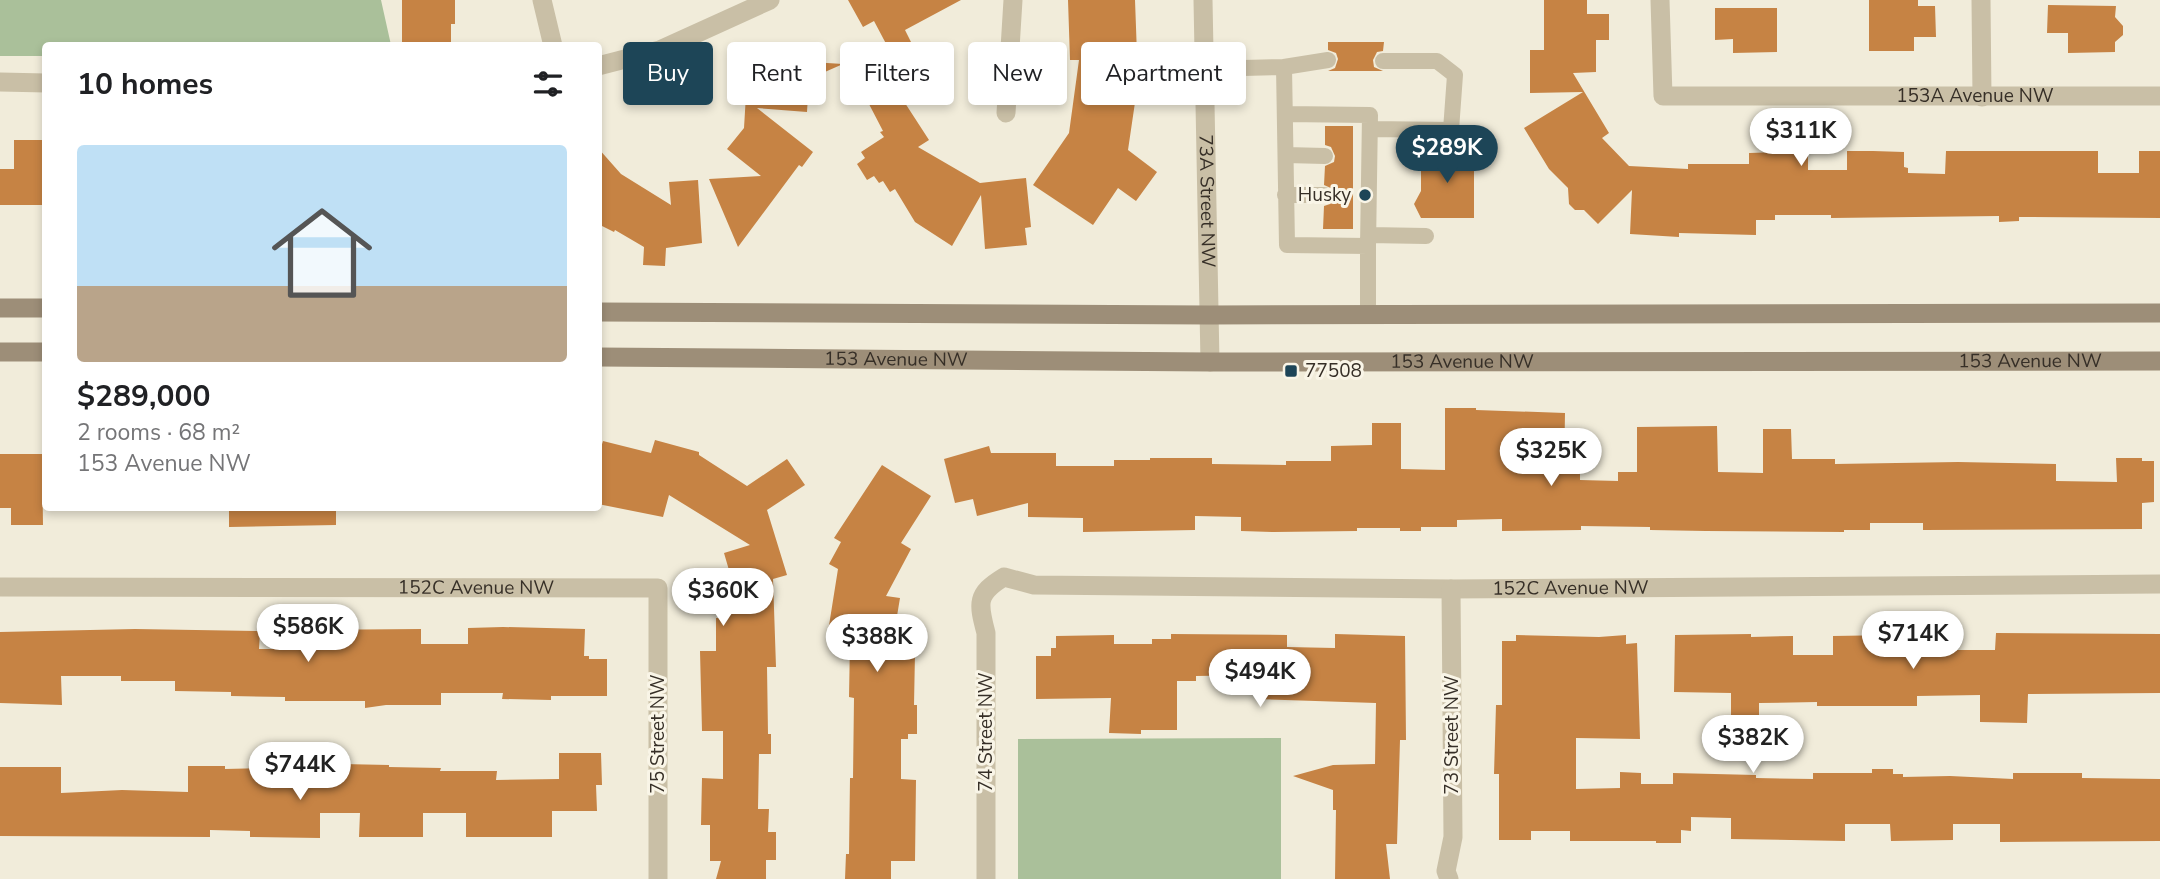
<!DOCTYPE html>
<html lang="en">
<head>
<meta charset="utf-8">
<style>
	body { margin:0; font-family:"Nunito Sans",sans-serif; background:#f6f6f6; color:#202124; height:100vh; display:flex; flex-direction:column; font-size:26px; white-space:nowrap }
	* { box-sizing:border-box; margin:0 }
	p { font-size:23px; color:#757577 }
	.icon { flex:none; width:38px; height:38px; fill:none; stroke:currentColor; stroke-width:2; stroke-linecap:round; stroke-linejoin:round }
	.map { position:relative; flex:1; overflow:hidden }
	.side { position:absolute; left:42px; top:42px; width:560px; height:469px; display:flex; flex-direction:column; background:#fff; border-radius:7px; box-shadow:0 4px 10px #0003 }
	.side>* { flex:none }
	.guide { position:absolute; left:623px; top:42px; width:665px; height:63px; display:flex; gap:14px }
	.price { position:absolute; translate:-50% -60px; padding:0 16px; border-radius:24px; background:#fff; color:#222; font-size:23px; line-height:46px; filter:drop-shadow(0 2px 4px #0008) }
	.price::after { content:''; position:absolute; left:50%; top:42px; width:21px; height:16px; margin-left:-10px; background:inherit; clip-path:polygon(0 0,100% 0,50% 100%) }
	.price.active { background:#1d4557; color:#fff }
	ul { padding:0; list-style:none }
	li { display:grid; align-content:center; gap:14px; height:371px; padding:0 35px }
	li+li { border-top:2px solid #e0e0e0 }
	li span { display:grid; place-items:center; height:217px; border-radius:7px; color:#555 }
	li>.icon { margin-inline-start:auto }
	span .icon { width:126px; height:126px; fill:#fffc; stroke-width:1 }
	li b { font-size:30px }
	h2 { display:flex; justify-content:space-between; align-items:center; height:84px; padding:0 35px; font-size:30px }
	.pill { padding:0 24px; border-radius:7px; background:#fff; box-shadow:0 4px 10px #0003; font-size:24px; line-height:63px }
	.pill.active { background:#1d4557; color:#fff }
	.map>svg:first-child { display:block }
	.green { fill:#aac09a }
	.building { fill:#c68344 }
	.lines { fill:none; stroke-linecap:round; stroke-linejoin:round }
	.service { stroke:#c9bfa6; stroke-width:16 }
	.minor { stroke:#c9bfa6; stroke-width:19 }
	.tertiary { stroke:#c9bfa6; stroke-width:19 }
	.secondary { stroke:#9d8e78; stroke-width:19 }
	.poi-dot { fill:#1d4557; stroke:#f9f5e7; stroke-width:2.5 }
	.labels { text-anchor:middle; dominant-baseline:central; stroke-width:6; stroke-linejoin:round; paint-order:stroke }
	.street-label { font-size:19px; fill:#362f27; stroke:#f9f5e7 }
	.poi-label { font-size:19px; fill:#362f27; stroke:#f9f5e7; text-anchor:end }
</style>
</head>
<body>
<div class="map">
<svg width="2160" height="879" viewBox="0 0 2160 879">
	<rect width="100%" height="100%" fill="#f1ecda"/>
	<!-- green -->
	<path class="green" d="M 0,0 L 381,0 L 391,45 L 46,46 L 45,56 L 0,56 Z
		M 1281,738 L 1281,879 L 1018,879 L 1018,739 Z"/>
	<!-- building -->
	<path class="building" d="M 402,0 L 455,0 L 455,24 L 451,24 L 451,42 L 402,42 Z
		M 848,0 L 961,0 L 905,30 L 925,70 L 911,78 L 920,96 L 905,103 L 929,140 L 918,147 L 980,183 L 1026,178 L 1031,227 L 1025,228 L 1027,245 L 985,249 L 981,195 L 952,246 L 915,222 L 895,189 L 890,192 L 883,181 L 879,183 L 874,176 L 867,180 L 857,164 L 865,158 L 861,152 L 884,137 L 880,132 L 883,131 L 857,81 L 886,67 L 882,60 L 892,55 L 874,21 L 863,27 Z
		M 1068,0 L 1135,0 L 1138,82 L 1128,150 L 1157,172 L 1136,201 L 1118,188 L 1093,225 L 1033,185 L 1069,133 L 1079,60 L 1070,60 Z
		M 1544,0 L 1587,0 L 1587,14 L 1609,14 L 1609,40 L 1596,40 L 1596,72 L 1573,73 L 1609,133 L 1602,138 L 1629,166 L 1688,169 L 1688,164 L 1749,164 L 1749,153 L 1808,151 L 1808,170 L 1847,170 L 1847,151 L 1873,151 L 1904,152 L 1904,167 L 1908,168 L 1908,173 L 1945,174 L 1946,151 L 2098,151 L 2098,173 L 2139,173 L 2139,151 L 2160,151 L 2160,218 L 2019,217 L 2019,221 L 1999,222 L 1999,216 L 1831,218 L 1831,215 L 1775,215 L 1775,220 L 1756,220 L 1756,235 L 1679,233 L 1679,237 L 1630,234 L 1632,190 L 1598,224 L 1584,210 L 1575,210 L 1569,204 L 1568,188 L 1549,169 L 1524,128 L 1583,92 L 1530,93 L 1530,50 L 1544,50 Z
		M 1869,0 L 1918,0 L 1918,6 L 1935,6 L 1936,37 L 1914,37 L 1914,51 L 1869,51 Z
		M 2048,5 L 2116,6 L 2115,17 L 2123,26 L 2123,35 L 2115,42 L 2115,52 L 2068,53 L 2068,33 L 2047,33 Z
		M 1715,8 L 1777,8 L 1777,52 L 1733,53 L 1733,39 L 1715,40 Z
		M 1328,42 L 1384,42 L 1383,51 L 1377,52 L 1373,60 L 1374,67 L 1383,71 L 1328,71 L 1335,68 L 1338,59 L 1336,53 L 1328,50 Z
		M 764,59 L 843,64 L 809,79 L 807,112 L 757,108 L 813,152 L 802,167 L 799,165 L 738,247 L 709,179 L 761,176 L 727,149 L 744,128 L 747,78 L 763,79 Z
		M 1325,126 L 1353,126 L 1353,229 L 1323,229 L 1324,206 L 1330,204 L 1334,196 L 1333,189 L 1324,185 L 1325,166 L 1334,162 L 1335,156 L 1331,147 L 1325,145 Z
		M 14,140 L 46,140 L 46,205 L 0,205 L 0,169 L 14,169 Z
		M 598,148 L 621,174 L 671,205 L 669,182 L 698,180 L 702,243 L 666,248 L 665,266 L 643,265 L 644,247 L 615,230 L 614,232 L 598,224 Z
		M 1421,151 L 1474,151 L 1474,218 L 1421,218 L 1414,204 L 1421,191 Z
		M 1445,408 L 1476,408 L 1476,410 L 1565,413 L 1564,474 L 1580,474 L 1580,480 L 1618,481 L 1618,472 L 1637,472 L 1637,427 L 1717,426 L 1718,472 L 1763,473 L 1763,429 L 1791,429 L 1792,459 L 1835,459 L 1835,464 L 1958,462 L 2056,464 L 2056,481 L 2117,482 L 2116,458 L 2142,458 L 2142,461 L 2154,461 L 2154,502 L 2142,503 L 2142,529 L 1923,530 L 1923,523 L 1870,523 L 1870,530 L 1844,530 L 1844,532 L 1706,531 L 1650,530 L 1650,527 L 1581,526 L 1581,530 L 1502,531 L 1502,519 L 1457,520 L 1457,527 L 1421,527 L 1421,531 L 1400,531 L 1400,528 L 1357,528 L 1357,531 L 1274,532 L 1241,531 L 1241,517 L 1195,516 L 1195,530 L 1083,532 L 1083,518 L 1028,517 L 1028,503 L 977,516 L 973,499 L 955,503 L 944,459 L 989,446 L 991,453 L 1056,453 L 1056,466 L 1114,466 L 1114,460 L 1150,460 L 1150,458 L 1212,458 L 1212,464 L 1286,465 L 1286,461 L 1331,461 L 1331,446 L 1372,445 L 1372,423 L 1401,423 L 1401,469 L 1445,470 Z
		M 655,440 L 699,452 L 699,455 L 747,486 L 787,459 L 805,485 L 767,510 L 787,575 L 773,579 L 776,667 L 767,667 L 768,734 L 771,734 L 771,754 L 759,754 L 758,809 L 769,809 L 768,832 L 776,832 L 776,860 L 766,860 L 766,879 L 716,879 L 721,861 L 710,861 L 710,825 L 701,825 L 702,778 L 723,779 L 723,731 L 702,731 L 700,651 L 716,651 L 716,618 L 728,618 L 728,601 L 738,601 L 724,553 L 750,545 L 669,495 L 663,517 L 598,504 L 598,457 L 603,441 L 651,453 Z
		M 0,454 L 42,454 L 43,525 L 11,525 L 11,508 L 0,508 Z
		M 882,465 L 931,496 L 901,543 L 911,549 L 886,596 L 900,598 L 891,652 L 915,653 L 914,705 L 917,705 L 917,734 L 908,734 L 908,739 L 901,739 L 901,779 L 916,780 L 915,861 L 891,861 L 891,879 L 845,879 L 846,854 L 849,854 L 850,778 L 853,778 L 854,698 L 849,697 L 850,642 L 827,638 L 838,569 L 829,564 L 841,542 L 834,538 Z
		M 229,508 L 336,508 L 336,525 L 229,527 Z
		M 503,627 L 585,629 L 584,656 L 589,656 L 589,659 L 607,659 L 607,696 L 551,696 L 551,700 L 502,699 L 503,693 L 441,693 L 441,705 L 386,705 L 365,708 L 365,701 L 285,701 L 285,697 L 231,696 L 231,692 L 175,691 L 175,681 L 121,681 L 121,676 L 61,676 L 62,705 L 0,703 L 0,632 L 135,629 L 260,631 L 259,649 L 301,649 L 301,630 L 421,629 L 421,644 L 468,644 L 468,628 Z
		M 1996,633 L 2160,634 L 2160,693 L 2028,694 L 2027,723 L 1980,722 L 1980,695 L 1917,696 L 1917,706 L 1817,706 L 1817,702 L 1759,703 L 1759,737 L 1731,738 L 1731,693 L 1674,692 L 1675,635 L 1751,634 L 1751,637 L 1793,636 L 1793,655 L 1833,655 L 1833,636 L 1954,634 L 1954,650 L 1995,650 Z
		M 1171,634 L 1287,635 L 1287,647 L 1335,648 L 1335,634 L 1405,636 L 1406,740 L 1400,740 L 1397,844 L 1386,844 L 1390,879 L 1335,879 L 1336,810 L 1333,810 L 1333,790 L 1293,776 L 1333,765 L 1375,764 L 1376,703 L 1256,699 L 1256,675 L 1196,676 L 1196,681 L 1177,681 L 1177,730 L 1141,730 L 1141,734 L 1109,733 L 1111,698 L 1036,699 L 1036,656 L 1051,656 L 1051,648 L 1056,648 L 1056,636 L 1114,635 L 1114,644 L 1152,644 L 1152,639 L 1171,639 Z
		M 1516,635 L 1599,637 L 1626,635 L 1626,644 L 1637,643 L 1640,739 L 1576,738 L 1576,789 L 1620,788 L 1620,772 L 1641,773 L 1641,784 L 1673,784 L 1673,773 L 1756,775 L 1756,778 L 1813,779 L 1813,773 L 1872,773 L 1872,769 L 1893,769 L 1893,774 L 1903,774 L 1903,777 L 1950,776 L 2013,779 L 2013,773 L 2082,773 L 2082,778 L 2160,779 L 2160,841 L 2000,842 L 2000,824 L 1953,824 L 1953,840 L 1891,841 L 1890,824 L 1845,824 L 1845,841 L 1731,839 L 1731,818 L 1691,817 L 1691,831 L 1681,830 L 1681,843 L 1656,843 L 1656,841 L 1570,841 L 1570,831 L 1531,831 L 1531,840 L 1499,840 L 1499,774 L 1494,774 L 1496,705 L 1502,705 L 1502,641 L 1516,641 Z
		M 559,753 L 601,753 L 602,785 L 596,785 L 597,811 L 552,811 L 552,837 L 466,837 L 466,813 L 423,813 L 423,837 L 359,837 L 360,813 L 320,813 L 320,838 L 250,837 L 250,831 L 210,830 L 210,837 L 0,836 L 0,767 L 61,767 L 61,793 L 122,790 L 188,792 L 188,766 L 225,766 L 225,769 L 342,766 L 342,764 L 389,765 L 389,767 L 441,768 L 440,771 L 497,771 L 496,780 L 559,779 Z"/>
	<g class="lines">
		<!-- service -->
		<path class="service" d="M 1284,67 L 1328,60
			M 1204,69 L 1284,67 L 1287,245 L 1368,246 L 1368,314
			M 1285,114 L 1370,115 L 1368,246
			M 1371,129 L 1451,130 L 1455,75 L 1437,61 L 1383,61
			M 1286,155 L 1325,156
			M 1285,195 L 1324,195
			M 1369,235 L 1426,236"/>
		<!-- minor -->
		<g class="minor">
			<path d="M 542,0 L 553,46"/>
			<path id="s1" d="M 1660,0 L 1663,96 L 2160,96"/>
			<path d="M 1981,0 L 1982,97"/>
			<path d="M 1006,113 L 1013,0"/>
			<path id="s2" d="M 0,587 L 658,588 L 658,879"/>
			<path id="s3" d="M 986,879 L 986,633 C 978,603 976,594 1004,577 L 1034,585 L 1451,589 L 2160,584"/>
			<path d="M 1449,879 L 1446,871 L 1453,837 L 1451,589"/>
		</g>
		<!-- tertiary -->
		<g class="tertiary">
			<path id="s4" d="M 1203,0 L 1210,362"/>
			<path d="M 598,66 L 660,50 L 770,0"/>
			<path d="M 0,82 L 46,83"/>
		</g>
		<!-- secondary -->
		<g class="secondary">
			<path d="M 0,308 L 46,308"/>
			<path d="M 598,312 L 1209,315 L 2160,313"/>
			<path d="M 0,352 L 46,352"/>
			<path id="s5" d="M 598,357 L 1210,362 L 2160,361"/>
		</g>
	</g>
	<!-- markers -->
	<g class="poi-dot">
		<circle cx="1365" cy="195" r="7"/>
		<rect x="1284" y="364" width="14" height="14" rx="3.5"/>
	</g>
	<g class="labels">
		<!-- street labels -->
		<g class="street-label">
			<text stroke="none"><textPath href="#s1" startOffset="408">153A Avenue NW</textPath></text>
			<text stroke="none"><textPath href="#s4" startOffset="201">73A Street NW</textPath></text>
			<text stroke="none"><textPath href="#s5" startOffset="298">153 Avenue NW</textPath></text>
			<text stroke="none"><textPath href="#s5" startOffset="1432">153 Avenue NW</textPath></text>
			<text stroke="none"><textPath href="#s5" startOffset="864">153 Avenue NW</textPath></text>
			<text stroke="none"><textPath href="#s2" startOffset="476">152C Avenue NW</textPath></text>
			<text stroke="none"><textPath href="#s3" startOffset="880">152C Avenue NW</textPath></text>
			<text transform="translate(986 732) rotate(-90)">74 Street NW</text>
			<text transform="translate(658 734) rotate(-90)">75 Street NW</text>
			<text transform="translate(1452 735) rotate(-90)">73 Street NW</text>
		</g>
		<!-- poi labels -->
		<g class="poi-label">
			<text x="1351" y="195">Husky</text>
			<text x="1305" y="371" text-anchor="start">77508</text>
		</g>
	</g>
</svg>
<b class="price" style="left:1801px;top:168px">$311K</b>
<b class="price active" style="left:1447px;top:185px">$289K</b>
<b class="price" style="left:1551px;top:488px">$325K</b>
<b class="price" style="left:723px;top:628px">$360K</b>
<b class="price" style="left:308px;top:664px">$586K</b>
<b class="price" style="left:1913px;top:671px">$714K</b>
<b class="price" style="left:877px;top:674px">$388K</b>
<b class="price" style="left:1260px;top:709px">$494K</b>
<b class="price" style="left:1753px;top:775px">$382K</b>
<b class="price" style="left:300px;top:802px">$744K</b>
<div class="guide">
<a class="pill active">Buy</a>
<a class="pill">Rent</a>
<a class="pill">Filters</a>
<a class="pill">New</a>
<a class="pill">Apartment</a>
</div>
<section class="side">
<h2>10 homes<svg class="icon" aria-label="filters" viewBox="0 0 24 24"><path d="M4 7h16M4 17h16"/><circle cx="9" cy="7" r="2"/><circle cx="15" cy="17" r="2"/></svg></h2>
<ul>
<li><span style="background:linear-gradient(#bfe0f5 65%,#b9a48a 0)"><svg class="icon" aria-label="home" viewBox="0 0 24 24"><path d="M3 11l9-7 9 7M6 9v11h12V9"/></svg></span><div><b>$289,000</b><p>2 rooms · 68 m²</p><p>153 Avenue NW</p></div></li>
</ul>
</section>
</div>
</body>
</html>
